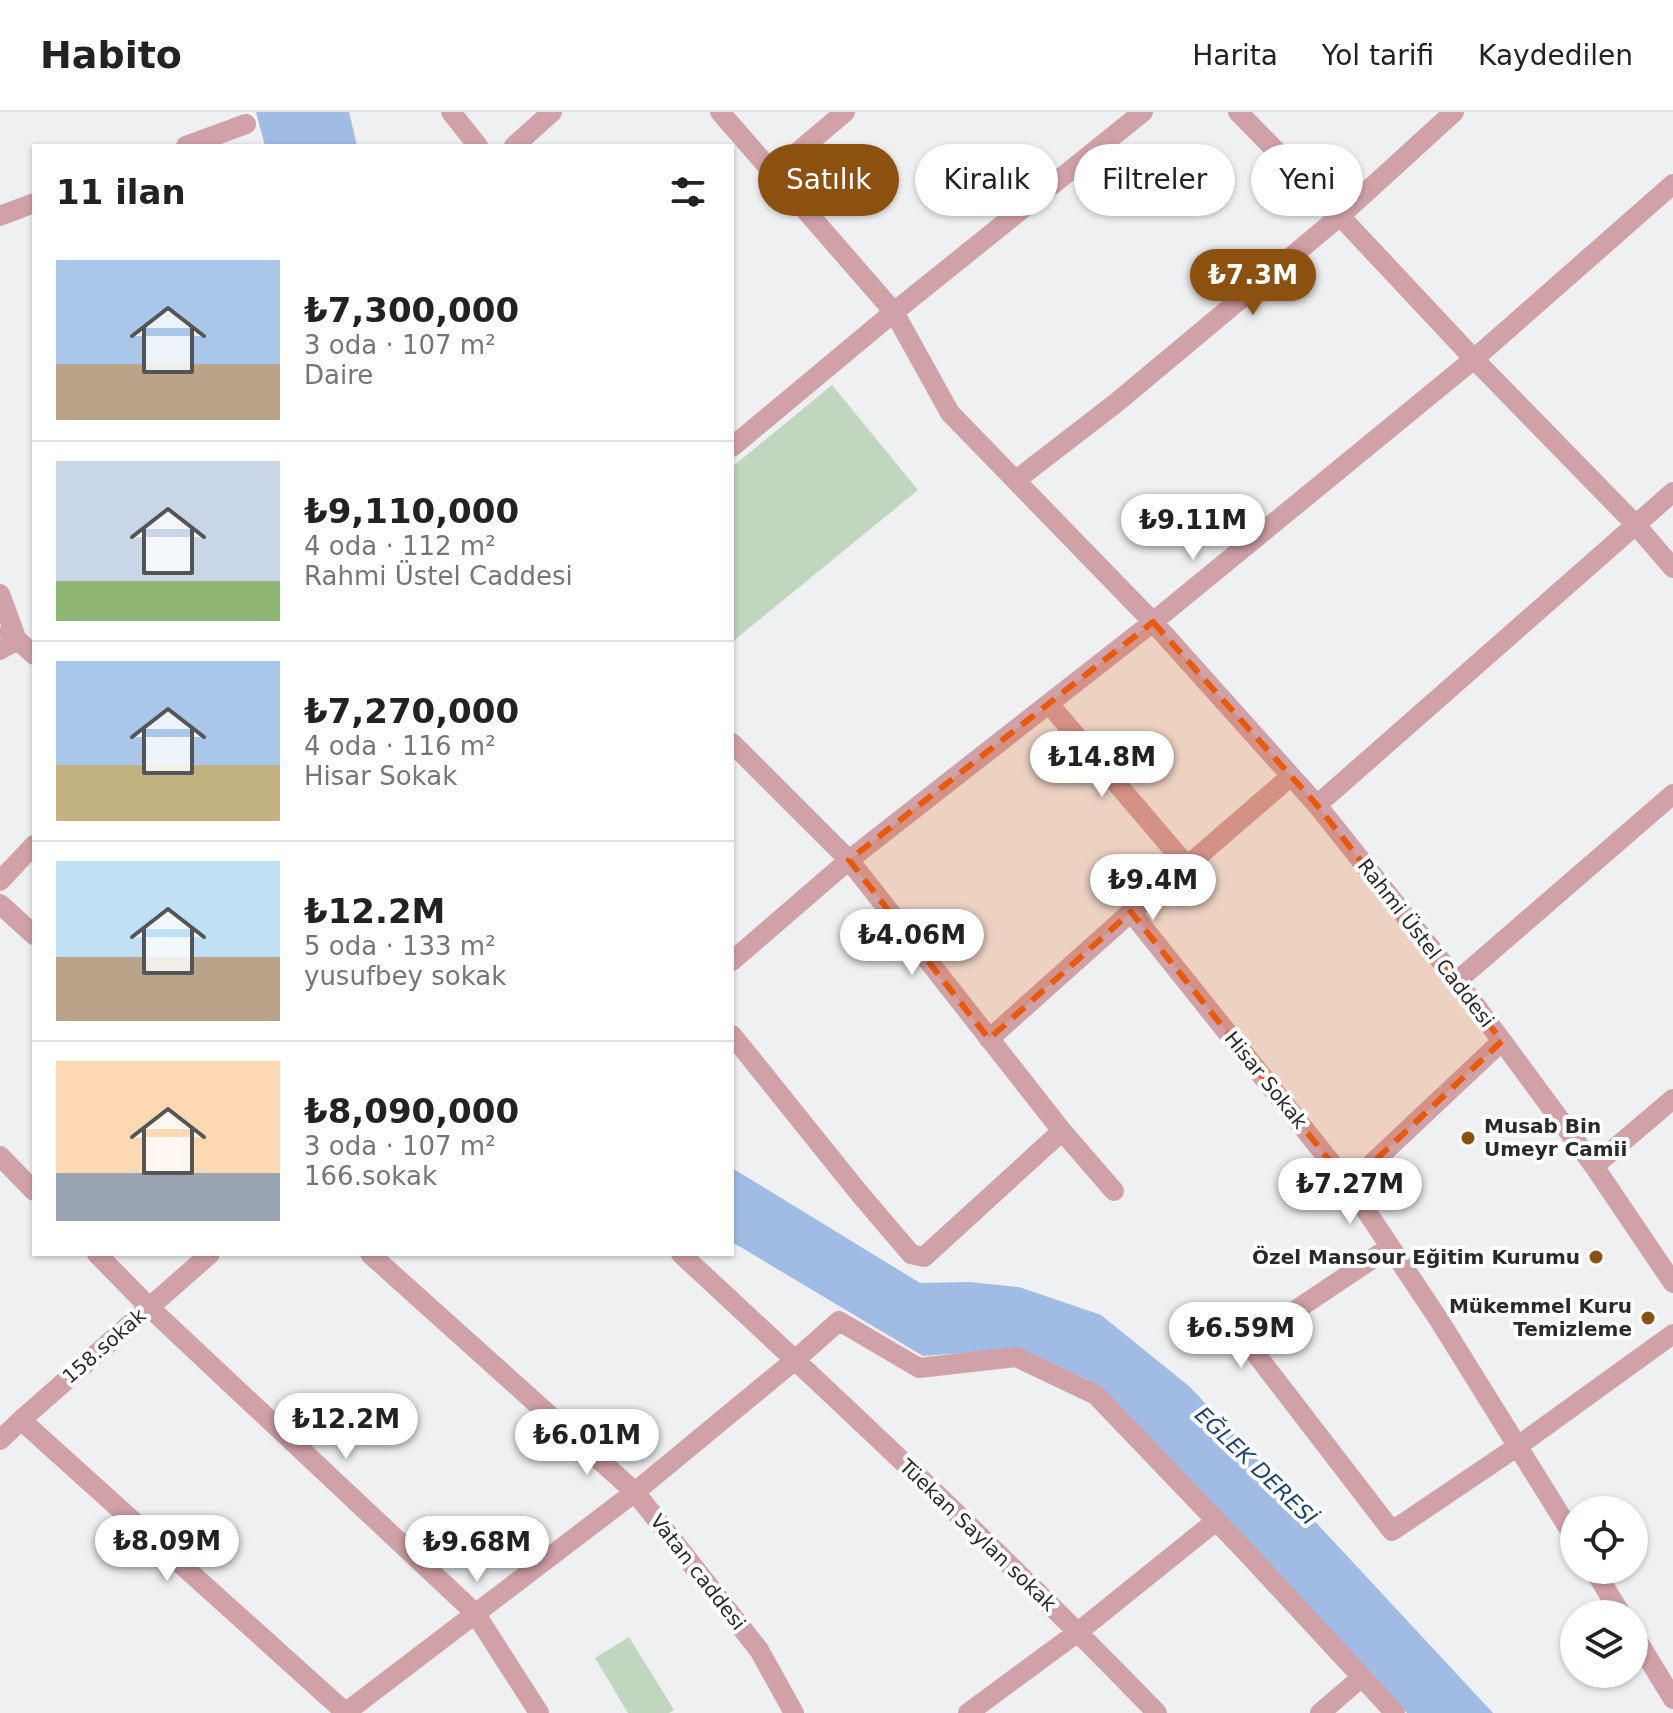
<!DOCTYPE html>
<html lang="tr">
<head>
<meta charset="utf-8">
<style>
	body { margin:0; font-family:"DejaVu Sans",sans-serif; background:#f6f6f6; color:#222; height:100vh; display:flex; flex-direction:column; font-size:30px; white-space:nowrap }
	* { box-sizing:border-box; margin:0 }
	p { font-size:26px; color:#767676 }
	.icon { flex:none; width:44px; height:44px; fill:none; stroke:currentColor; stroke-width:2; stroke-linecap:round; stroke-linejoin:round }
	.map { position:relative; flex:1; overflow:hidden }
	.side { position:absolute; left:32px; top:32px; width:702px; height:1112px; display:flex; flex-direction:column; background:#fff; border-radius:0px; box-shadow:0 2px 6px #0004 }
	.side>* { flex:none }
	.top-card { position:absolute; left:758px; top:32px; width:760px; height:72px; display:flex; gap:16px }
	.controls { position:absolute; left:1560px; top:1384px; display:grid; gap:16px }
	.controls a { display:grid; place-items:center; width:88px; height:88px; border-radius:50%; background:#fff; box-shadow:0 2px 6px #0004; font-size:40px }
	.price { position:absolute; translate:-50% -68px; padding:0 18px; border-radius:28px; background:#fff; color:#222; font-size:26px; line-height:52px; filter:drop-shadow(0 2px 4px #0008) }
	.price::after { content:''; position:absolute; left:50%; top:48px; width:24px; height:18px; margin-left:-12px; background:inherit; clip-path:polygon(0 0,100% 0,50% 100%) }
	.price.current { background:#8c500f; color:#fff }
	ul { padding:0; list-style:none }
	li { display:flex; align-items:center; gap:24px; height:200px; padding:0 24px }
	li+li { border-top:2px solid #e0e0e0 }
	li span { display:grid; place-items:center; flex:none; width:224px; height:160px; border-radius:0px; color:#555 }
	li>.icon { margin-inline-start:auto }
	span .icon { width:96px; height:96px; fill:#fffc; stroke-width:1 }
	li b { font-size:34px }
	h2 { display:flex; justify-content:space-between; align-items:center; height:96px; padding:0 24px; font-size:34px }
	.pill { padding:0 28px; border-radius:36px; background:#fff; box-shadow:0 2px 6px #0004; font-size:28px; line-height:72px }
	.pill.current { background:#8c500f; color:#fff }
	header { display:flex; align-items:center; gap:48px; box-sizing:border-box; height:112px; padding:0 40px; background:#fff; border-bottom:2px solid #e0e0e0 }
	header strong { font-size:38px }
	nav { display:flex; gap:44px; margin-inline-start:auto; font-size:28px }
	.map>svg:first-child { display:block }
	.green { fill:#c0d6be }
	.water { fill:#a0bce4 }
	.lines { fill:none; stroke-linecap:round; stroke-linejoin:round }
	.minor { stroke:#d0a1a7; stroke-width:20 }
	.marked { fill:#e8590c; fill-opacity:0.2; stroke:#e8590c; stroke-width:6; stroke-dasharray:16 10; stroke-linejoin:round }
	.poi-dot { fill:#8c500f; stroke:#fff; stroke-width:3 }
	.labels { text-anchor:middle; dominant-baseline:central; stroke-width:8; stroke-linejoin:round; paint-order:stroke }
	.street-label { font-size:20px; fill:#2a2a2b; stroke:#fff }
	.poi-label { font-size:20px; font-weight:bold; fill:#2a2a2b; stroke:#fff; text-anchor:end }
	.water-label { font-size:22px; font-style:italic; fill:#1f4375; stroke:#fff }
</style>
</head>
<body>
<header>
<strong>Habito</strong>
<nav><a>Harita</a><a>Yol tarifi</a><a>Kaydedilen</a></nav>
</header>
<div class="map">
<svg width="1673" height="1601" viewBox="0 0 1673 1601">
	<rect width="100%" height="100%" fill="#eff0f1"/>
	<!-- green -->
	<path class="green" d="M 832,273 L 918,378 L 732,530 L 732,355 Z
		M 629,1525 L 674,1598 L 669,1601 L 628,1601 L 595,1546 Z"/>
	<!-- water -->
	<path class="water" d="M 256,0 L 349,0 L 357,34 L 265,34 Z
		M 732,1056 L 920,1171 L 970,1170 L 1019,1175 L 1101,1203 L 1190,1275 L 1493,1601 L 1407,1601 L 1167,1345 L 1088,1268 L 1018,1237 L 923,1244 L 732,1130 Z"/>
	<g class="lines">
		<!-- minor -->
		<path class="minor" d="M 451,0 L 478,34
			M 720,0 L 894,200 L 950,301 L 1153,510 L 1317,693 L 1457,869 L 1502,929 L 1594,1054 L 1673,1171
			M 1238,0 L 1340,104 L 1474,247 L 1635,412 L 1673,456
			M 186,34 L 246,12
			M 514,34 L 552,0
			M 773,61 L 845,0
			M 0,104 L 34,91
			M 732,335 L 894,200 L 1143,0
			M 1016,368 L 1116,291 L 1340,104 L 1454,0
			M 0,482 L 17,528
			M 9,520 L 34,543
			M 0,538 L 17,528
			M 1049,592 L 1187,754
			M 732,631 L 849,748 L 1062,1019 L 1114,1079
			M 1317,693 L 1673,380
			M 0,769 L 34,733
			M 0,792 L 34,823
			M 1131,800 L 1349,1073 L 1439,1208 L 1574,1425
			M 732,849 L 849,748 L 1153,510 L 1474,247 L 1673,72
			M 1457,869 L 1673,682
			M 732,923 L 859,1081 L 911,1142 L 924,1145 L 1062,1019
			M 989,927 L 1131,800 L 1187,754 L 1291,664
			M 0,1044 L 34,1079
			M 1594,1054 L 1673,987
			M 1349,1073 L 1502,929
			M 1390,1135 L 1257,1224 L 1252,1237 L 1392,1419 L 1518,1334 L 1673,1222
			M 97,1142 L 149,1195 L 475,1501 L 539,1601
			M 370,1142 L 635,1380 L 759,1538 L 794,1601
			M 681,1142 C 843,1292 1004,1443 1157,1601
			M 21,1308 L 346,1601
			M 0,1328 L 21,1308 L 210,1142
			M 1594,1458 L 1621,1502
			M 1634,1523 L 1673,1587
			M 345,1601 L 635,1380 L 795,1248 L 839,1209 L 919,1256 L 1016,1245 L 1096,1283 L 1248,1442 L 1395,1601
			M 968,1601 L 1078,1520 L 1216,1409
			M 1320,1601 L 1362,1565"/>
	</g>
	<!-- marked area -->
	<path class="marked" d="M 1153,510 L 1317,693 L 1502,929 L 1349,1073 L 1131,800 L 989,927 L 849,748 Z"/>
	<!-- markers -->
	<g class="poi-dot">
		<circle cx="1468" cy="1026" r="8"/>
		<circle cx="1596" cy="1145" r="8"/>
		<circle cx="1648" cy="1206" r="8"/>
	</g>
	<g class="labels">
		<!-- street labels -->
		<g class="street-label">
			<text transform="translate(1426 831) rotate(52)">Rahmi Üstel Caddesi</text>
			<text transform="translate(1266 968) rotate(51)">Hisar Sokak</text>
			<text transform="translate(104 1234) rotate(-41)">158.sokak</text>
			<text transform="translate(978 1423) rotate(44)">Tüekan Saylan sokak</text>
			<text transform="translate(698 1460) rotate(52)">Vatan caddesi</text>
		</g>
		<!-- poi labels -->
		<g class="poi-label">
			<text x="1484" y="1014" text-anchor="start">Musab Bin<tspan x="1484" dy="23">Umeyr Camii</tspan></text>
			<text x="1580" y="1145">Özel Mansour Eğitim Kurumu</text>
			<text x="1632" y="1194">Mükemmel Kuru<tspan x="1632" dy="23">Temizleme</tspan></text>
		</g>
		<!-- water labels -->
		<g class="water-label">
			<text transform="translate(1256 1354) rotate(44)">EĞLEK DERESİ</text>
		</g>
	</g>
</svg>
<div class="controls">
<a><svg class="icon" aria-label="locate" viewBox="0 0 24 24"><circle cx="12" cy="12" r="6"/><path d="M12 2v4M12 18v4M2 12h4M18 12h4"/></svg></a>
<a><svg class="icon" aria-label="layers" viewBox="0 0 24 24"><path d="M12 4l9 5-9 5-9-5zM3 14l9 5 9-5"/></svg></a>
</div>
<b class="price current" style="left:1253px;top:205px">₺7.3M</b>
<b class="price" style="left:1193px;top:450px">₺9.11M</b>
<b class="price" style="left:1102px;top:687px">₺14.8M</b>
<b class="price" style="left:1153px;top:810px">₺9.4M</b>
<b class="price" style="left:912px;top:865px">₺4.06M</b>
<b class="price" style="left:1350px;top:1114px">₺7.27M</b>
<b class="price" style="left:1241px;top:1258px">₺6.59M</b>
<b class="price" style="left:346px;top:1349px">₺12.2M</b>
<b class="price" style="left:587px;top:1365px">₺6.01M</b>
<b class="price" style="left:167px;top:1471px">₺8.09M</b>
<b class="price" style="left:477px;top:1472px">₺9.68M</b>
<div class="top-card">
<a class="pill current">Satılık</a>
<a class="pill">Kiralık</a>
<a class="pill">Filtreler</a>
<a class="pill">Yeni</a>
</div>
<section class="side">
<h2>11 ilan<svg class="icon" aria-label="filters" viewBox="0 0 24 24"><path d="M4 7h16M4 17h16"/><circle cx="9" cy="7" r="2"/><circle cx="15" cy="17" r="2"/></svg></h2>
<ul>
<li><span style="background:linear-gradient(#a9c7e8 65%,#b9a48a 0)"><svg class="icon" aria-label="home" viewBox="0 0 24 24"><path d="M3 11l9-7 9 7M6 9v11h12V9"/></svg></span><div><b>₺7,300,000</b><p>3 oda · 107 m²</p><p>Daire</p></div></li>
<li><span style="background:linear-gradient(#c9d6e8 75%,#8fb573 0)"><svg class="icon" aria-label="home" viewBox="0 0 24 24"><path d="M3 11l9-7 9 7M6 9v11h12V9"/></svg></span><div><b>₺9,110,000</b><p>4 oda · 112 m²</p><p>Rahmi Üstel Caddesi</p></div></li>
<li><span style="background:linear-gradient(#a9c7e8 65%,#c2b280 0)"><svg class="icon" aria-label="home" viewBox="0 0 24 24"><path d="M3 11l9-7 9 7M6 9v11h12V9"/></svg></span><div><b>₺7,270,000</b><p>4 oda · 116 m²</p><p>Hisar Sokak</p></div></li>
<li><span style="background:linear-gradient(#bfe0f5 60%,#b9a48a 0)"><svg class="icon" aria-label="home" viewBox="0 0 24 24"><path d="M3 11l9-7 9 7M6 9v11h12V9"/></svg></span><div><b>₺12.2M</b><p>5 oda · 133 m²</p><p>yusufbey sokak</p></div></li>
<li><span style="background:linear-gradient(#ffd9b3 70%,#9aa5b1 0)"><svg class="icon" aria-label="home" viewBox="0 0 24 24"><path d="M3 11l9-7 9 7M6 9v11h12V9"/></svg></span><div><b>₺8,090,000</b><p>3 oda · 107 m²</p><p>166.sokak</p></div></li>
</ul>
</section>
</div>
</body>
</html>
